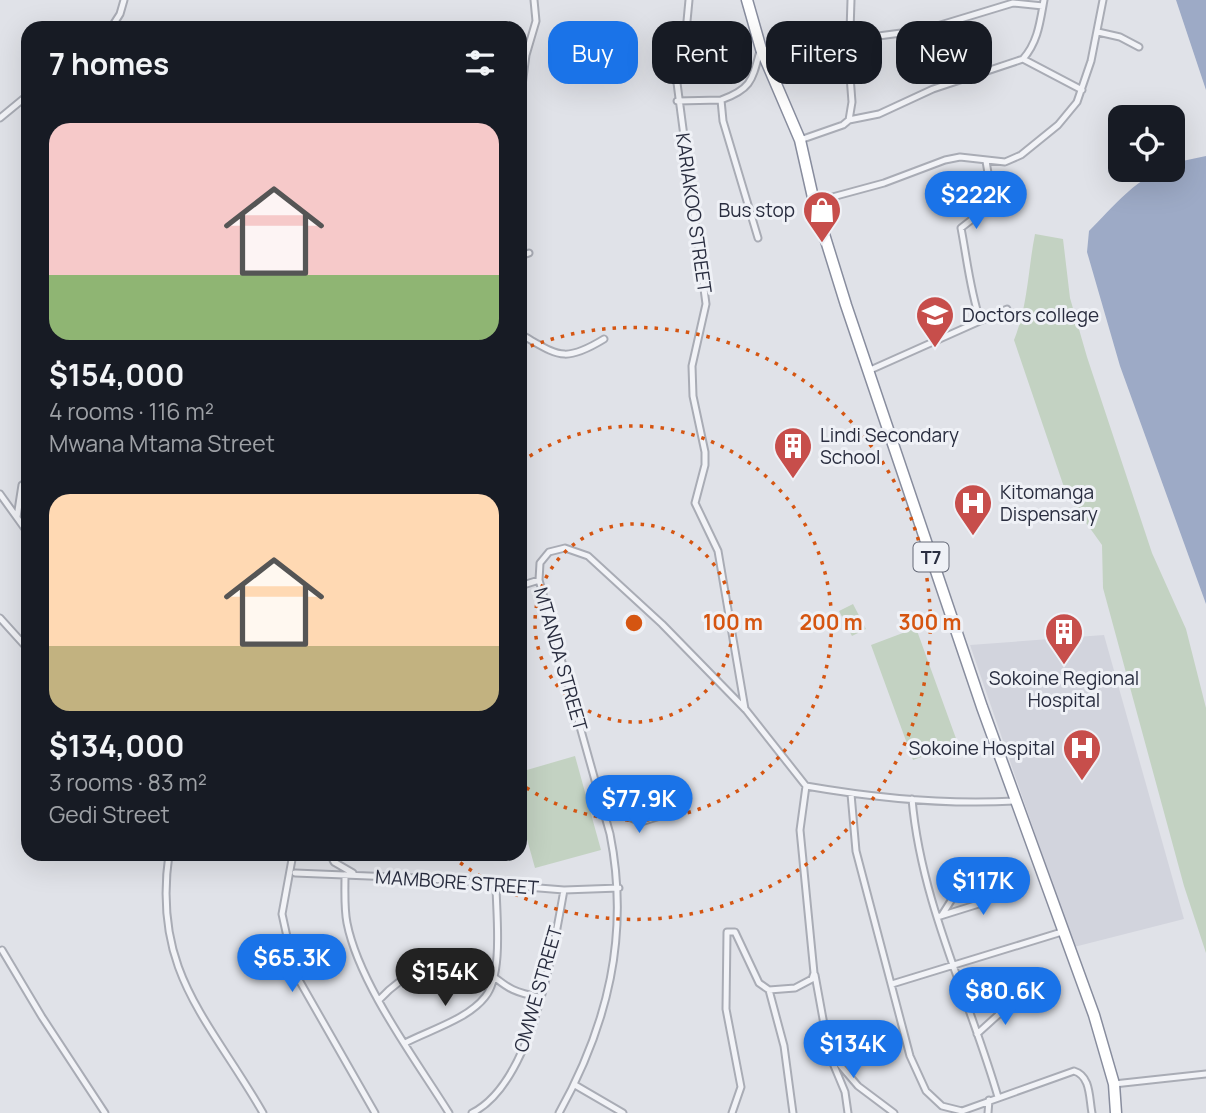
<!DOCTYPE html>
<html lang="en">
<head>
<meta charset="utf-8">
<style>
	body { margin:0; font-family:Manrope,sans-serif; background:#20242c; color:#f1f3f6; height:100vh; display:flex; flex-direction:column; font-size:26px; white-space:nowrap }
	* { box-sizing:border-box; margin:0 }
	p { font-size:23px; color:#9ea1a6 }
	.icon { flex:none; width:38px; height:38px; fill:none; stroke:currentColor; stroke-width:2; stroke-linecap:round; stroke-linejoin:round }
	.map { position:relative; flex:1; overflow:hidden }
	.sheet { position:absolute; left:21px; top:21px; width:506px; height:840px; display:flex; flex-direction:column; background:#171b24; border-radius:21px; box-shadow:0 7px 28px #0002 }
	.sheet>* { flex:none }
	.hud { position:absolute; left:548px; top:21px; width:553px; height:63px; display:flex; gap:14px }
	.fabs { position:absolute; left:1108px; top:105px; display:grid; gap:14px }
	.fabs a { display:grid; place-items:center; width:77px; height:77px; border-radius:14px; background:#171b24; box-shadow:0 7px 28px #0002; font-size:35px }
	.price { position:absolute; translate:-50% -60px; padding:0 16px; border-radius:24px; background:#1a73e8; color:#fff; font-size:23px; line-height:46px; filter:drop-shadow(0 2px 4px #0008) }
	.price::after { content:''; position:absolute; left:50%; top:42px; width:21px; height:16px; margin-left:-10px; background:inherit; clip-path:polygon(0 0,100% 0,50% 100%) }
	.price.current { background:#222; color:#fff }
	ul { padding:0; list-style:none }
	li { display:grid; align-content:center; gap:14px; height:371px; padding:0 28px }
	li span { display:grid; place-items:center; height:217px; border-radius:21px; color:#555 }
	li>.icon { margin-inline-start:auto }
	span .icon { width:126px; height:126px; fill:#fffc; stroke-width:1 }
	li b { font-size:30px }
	h2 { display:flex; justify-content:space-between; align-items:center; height:84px; padding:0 28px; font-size:30px }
	.chip { padding:0 24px; border-radius:21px; background:#171b24; box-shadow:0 7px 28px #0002; font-size:24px; line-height:63px }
	.chip.current { background:#1a73e8; color:#fff }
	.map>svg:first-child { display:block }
	.built { fill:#d2d4dd }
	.green { fill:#c3d2c2 }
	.water { fill:#9daac6 }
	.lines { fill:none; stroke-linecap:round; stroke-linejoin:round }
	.street-casing { stroke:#a9acb5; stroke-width:9 }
	.highway-casing { stroke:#888d9e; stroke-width:13 }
	.street { stroke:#f2f3f7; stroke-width:5 }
	.highway { stroke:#fff; stroke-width:10 }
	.ring { fill:none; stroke:#d55511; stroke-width:3.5; stroke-dasharray:3.5 7 }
	.labels { text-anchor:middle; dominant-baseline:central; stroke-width:6; stroke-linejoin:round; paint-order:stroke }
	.shield { fill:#eff1f6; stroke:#646876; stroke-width:2 }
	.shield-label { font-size:18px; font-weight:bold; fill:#292d3f }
	.poi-label { font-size:19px; fill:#292d3f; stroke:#eff1f6; text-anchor:start }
	.street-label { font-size:19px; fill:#292d3f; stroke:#eff1f6 }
	.centre { fill:#d55511; stroke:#eff1f6; stroke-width:3.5 }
	.ring-label { font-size:21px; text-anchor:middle; font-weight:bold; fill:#d55511; stroke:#eff1f6; stroke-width:6; stroke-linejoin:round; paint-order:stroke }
</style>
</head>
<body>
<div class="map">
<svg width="1206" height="1113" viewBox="0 0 1206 1113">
	<rect width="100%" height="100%" fill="#e0e2e8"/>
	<!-- built -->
	<path class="built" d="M 1104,635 L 1184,919 L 1074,947 L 970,645 Z"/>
	<!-- green -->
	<path class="green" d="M 1035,234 L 1063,239 L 1070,298 L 1087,357 L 1152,553 L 1186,629 L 1206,708 L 1206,953 L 1184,886 L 1103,588 L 1102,545 L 1067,496 L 1014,340 C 1028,306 1028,269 1035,234 Z
		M 853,604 L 866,629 L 852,636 L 839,611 Z
		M 916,628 L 958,744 L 913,760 L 871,645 Z
		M 575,756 L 601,850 L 535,868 L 520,814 L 520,772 Z"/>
	<!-- water -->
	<path class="water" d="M 1176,0 L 1206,0 L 1206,90 Z
		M 1206,156 L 1206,604 L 1120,366 L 1087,252 L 1089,231 C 1111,210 1141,170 1172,170 L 1173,163 Z"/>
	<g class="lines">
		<defs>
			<path id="street" d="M 689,0 L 685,42 L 677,83 L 706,304 L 692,366 L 693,396 L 705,452 L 705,465 L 695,503 L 718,551 L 745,709
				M 111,28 L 120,14 L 124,0
				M 1098,32 L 1120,37 L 1139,47
				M 848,40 L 924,30 L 1013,3 L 1043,6
				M 1023,59 L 1082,90
				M 520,101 L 526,55 L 536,21 L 534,0
				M 677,101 L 721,100
				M 0,118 L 28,95
				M 849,120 L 879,114 L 933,89 L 1023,59 C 1038,42 1040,22 1044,0
				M 800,140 L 843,125 L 849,120 L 852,102 L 849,63 L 851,0
				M 814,202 L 884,183 L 945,160 L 960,157 L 1005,162 L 1021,155 L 1058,125 L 1077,102 L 1091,61 L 1103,0
				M 758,238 L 723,121 L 721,100 C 751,89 752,81 760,51
				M 520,256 L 529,253
				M 980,320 C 970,290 967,259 961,228 L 993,203 L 986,161
				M 520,334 C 558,355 563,364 604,339
				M 868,371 L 1007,309
				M 0,494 L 28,533
				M 17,517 L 22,485 L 28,481
				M 520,586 L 539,580
				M 0,618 L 28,649
				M 851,794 L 856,851 L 910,1056 L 926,1091 L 942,1106 L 962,1111 L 1074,1071 C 1091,1076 1089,1098 1092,1113
				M 912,799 C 921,903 969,997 998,1097
				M 602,806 L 641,822 L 679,810
				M 169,854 C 152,972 209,1019 263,1113
				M 293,854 L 282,914 L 295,973 L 375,1113
				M 330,854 L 334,862 L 353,873
				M 295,873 L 418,878 L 564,890 L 619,888
				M 345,875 C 345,891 344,908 347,923 C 359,984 416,1060 449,1113
				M 942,915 L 957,891
				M 937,917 L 985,902 L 1001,878
				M 2,950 L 42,1017 L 105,1113
				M 815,975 L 829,1052 L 858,1086 L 894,1113
				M 892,984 L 1065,931
				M 769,990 L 784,1046 L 793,1113
				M 379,1000 C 400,977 445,948 477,966 C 506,982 501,990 539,997
				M 977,1034 L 998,1015 L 1004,997
				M 405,1043 C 430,1030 468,1019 485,997 C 504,974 496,913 496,884
				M 830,1056 L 845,1092 L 848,1113
				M 1114,1084 L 1206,1074
				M 575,1085 L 623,1113
				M 472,1113 C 532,1083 553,951 564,890
				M 559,1113 C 608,1025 630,934 610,834 L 539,580 L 540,563 L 549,552 L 565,548 L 588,556 L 662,624 L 746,710 L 806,786 C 875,798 945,805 1015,801
				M 732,1113 L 741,1087 L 726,1009 L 727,932 L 735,932 L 759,983 L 769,990 L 795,988 L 812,979 L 814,973 L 800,830 L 806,786
				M 988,1113 L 989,1100"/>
			<path id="highway" d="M 747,0 L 761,49 L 800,140 L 814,202 L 846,305 L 982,707 L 1094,1015 L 1114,1084 L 1116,1113"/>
		</defs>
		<!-- street casing -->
		<use href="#street" class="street-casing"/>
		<!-- highway casing -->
		<use href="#highway" class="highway-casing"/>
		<!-- street -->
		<use href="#street" class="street"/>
		<!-- highway -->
		<use href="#highway" class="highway"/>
	</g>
	<!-- distance rings -->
	<g class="ring">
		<circle cx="634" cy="623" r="99"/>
		<path d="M521 462A197 197 0 1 1 521 784"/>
		<path d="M521 350A296 296 0 1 1 450 855"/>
	</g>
	<!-- icons -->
	<defs>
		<symbol id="shop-pin" viewBox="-11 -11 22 30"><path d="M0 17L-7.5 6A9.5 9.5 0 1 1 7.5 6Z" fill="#c74e4b" stroke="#eff1f6"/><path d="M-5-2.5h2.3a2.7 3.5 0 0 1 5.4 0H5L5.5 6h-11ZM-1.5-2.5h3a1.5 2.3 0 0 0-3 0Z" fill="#fff"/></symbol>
		<symbol id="university-pin" viewBox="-11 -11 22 30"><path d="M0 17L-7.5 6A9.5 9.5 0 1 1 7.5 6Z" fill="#c74e4b" stroke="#eff1f6"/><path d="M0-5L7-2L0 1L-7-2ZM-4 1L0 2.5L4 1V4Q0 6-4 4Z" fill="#fff"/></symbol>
		<symbol id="building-pin" viewBox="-11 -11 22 30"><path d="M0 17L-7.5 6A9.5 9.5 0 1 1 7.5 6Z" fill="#c74e4b" stroke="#eff1f6"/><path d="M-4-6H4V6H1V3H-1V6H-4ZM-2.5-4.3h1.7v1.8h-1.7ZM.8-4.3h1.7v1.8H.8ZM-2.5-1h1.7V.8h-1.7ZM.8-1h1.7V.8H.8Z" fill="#fff"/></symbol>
		<symbol id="hospital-pin" viewBox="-11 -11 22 30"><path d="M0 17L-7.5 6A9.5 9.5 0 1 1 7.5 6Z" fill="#c74e4b" stroke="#eff1f6"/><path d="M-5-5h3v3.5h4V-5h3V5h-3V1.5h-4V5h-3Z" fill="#fff"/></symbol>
	</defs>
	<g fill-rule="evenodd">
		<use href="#shop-pin" x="800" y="188" width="44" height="60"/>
		<use href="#university-pin" x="913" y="293" width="44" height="60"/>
		<use href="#building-pin" x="771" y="424" width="44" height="60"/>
		<use href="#hospital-pin" x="951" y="481" width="44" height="60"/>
		<use href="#building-pin" x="1042" y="610" width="44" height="60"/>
		<use href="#hospital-pin" x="1060" y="726" width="44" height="60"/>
	</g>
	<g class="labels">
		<!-- shield labels -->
		<rect class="shield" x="913.5" y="542.5" width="35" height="29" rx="5"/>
		<g class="shield-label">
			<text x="931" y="557">T7</text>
		</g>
		<!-- poi labels -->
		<g class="poi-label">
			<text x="795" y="210" text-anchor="end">Bus stop</text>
			<text x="962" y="315">Doctors college</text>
			<text x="820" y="435">Lindi Secondary<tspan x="820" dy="22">School</tspan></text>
			<text x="1000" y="492">Kitomanga<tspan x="1000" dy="22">Dispensary</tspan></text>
			<text x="1064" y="678" text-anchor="middle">Sokoine Regional<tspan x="1064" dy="22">Hospital</tspan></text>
			<text x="1055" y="748" text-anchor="end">Sokoine Hospital</text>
		</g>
		<!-- street labels -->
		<g class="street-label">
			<text transform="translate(694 213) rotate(82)">KARIAKOO STREET</text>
			<text transform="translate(561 659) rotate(74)">MTANDA STREET</text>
			<text transform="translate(457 882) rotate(4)">MAMBORE STREET</text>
			<text transform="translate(538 989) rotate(-74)">OMWE STREET</text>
		</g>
	</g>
	<circle cx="634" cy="623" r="10" class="centre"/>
	<g class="ring-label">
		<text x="733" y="630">100 m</text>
		<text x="831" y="630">200 m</text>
		<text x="930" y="630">300 m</text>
	</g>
</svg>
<div class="fabs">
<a><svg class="icon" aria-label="locate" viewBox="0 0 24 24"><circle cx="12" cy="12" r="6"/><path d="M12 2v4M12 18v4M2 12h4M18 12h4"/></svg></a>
</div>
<b class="price" style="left:976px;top:231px">$222K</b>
<b class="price" style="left:639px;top:835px">$77.9K</b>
<b class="price" style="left:983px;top:917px">$117K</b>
<b class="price" style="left:292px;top:994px">$65.3K</b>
<b class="price current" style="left:445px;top:1008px">$154K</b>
<b class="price" style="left:1005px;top:1027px">$80.6K</b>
<b class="price" style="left:853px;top:1080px">$134K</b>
<div class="hud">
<a class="chip current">Buy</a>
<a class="chip">Rent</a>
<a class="chip">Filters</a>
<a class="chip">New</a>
</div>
<section class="sheet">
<h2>7 homes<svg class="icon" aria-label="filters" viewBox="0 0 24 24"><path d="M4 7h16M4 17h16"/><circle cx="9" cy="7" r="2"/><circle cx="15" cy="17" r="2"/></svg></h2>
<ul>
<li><span style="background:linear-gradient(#f6c9c9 70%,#8fb573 0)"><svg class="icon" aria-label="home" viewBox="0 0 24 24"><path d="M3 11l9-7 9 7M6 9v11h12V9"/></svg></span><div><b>$154,000</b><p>4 rooms · 116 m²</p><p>Mwana Mtama Street</p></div></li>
<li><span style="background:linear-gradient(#ffd9b3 70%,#c2b280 0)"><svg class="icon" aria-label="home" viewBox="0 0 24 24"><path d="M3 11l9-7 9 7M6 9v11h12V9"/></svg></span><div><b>$134,000</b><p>3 rooms · 83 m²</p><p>Gedi Street</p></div></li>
</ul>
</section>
</div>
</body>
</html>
